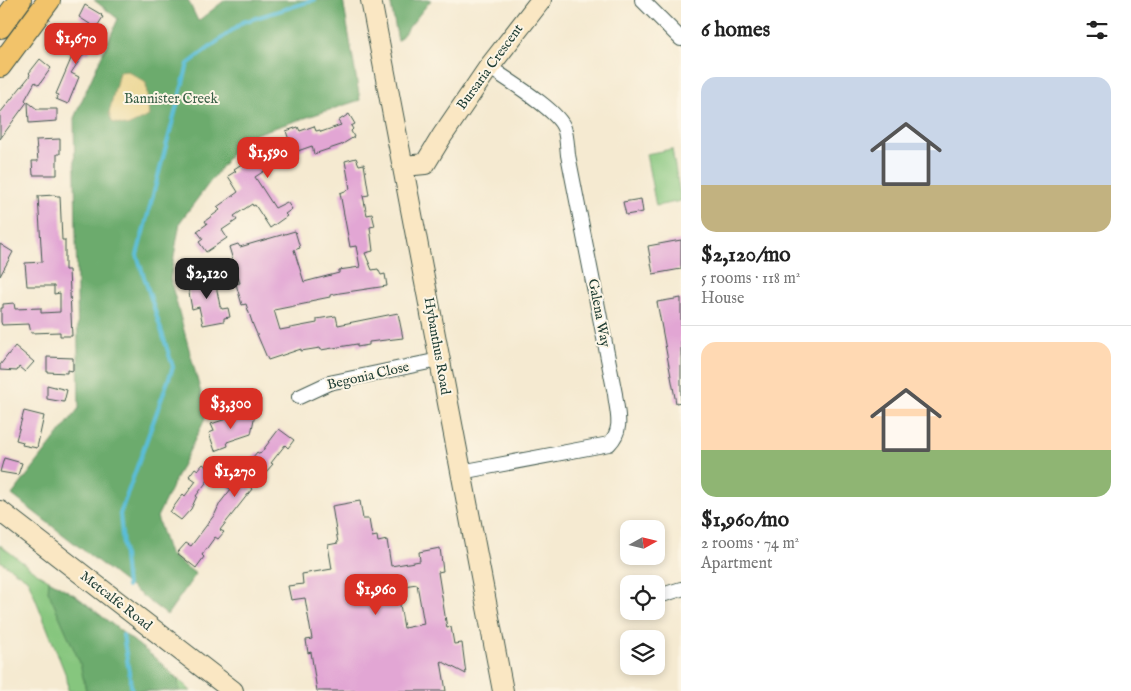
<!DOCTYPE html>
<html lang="en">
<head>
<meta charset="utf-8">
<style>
	body { margin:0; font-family:"IM FELL English",serif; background:#f2f2f2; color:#222; height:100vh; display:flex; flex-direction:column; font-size:19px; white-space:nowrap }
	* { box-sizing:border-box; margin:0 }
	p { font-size:16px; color:#767676 }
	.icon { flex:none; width:28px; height:28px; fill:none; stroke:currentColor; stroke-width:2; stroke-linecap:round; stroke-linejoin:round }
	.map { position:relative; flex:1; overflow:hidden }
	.drawer { display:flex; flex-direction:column; background:#fff; width:450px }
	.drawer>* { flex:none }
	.needle { width:32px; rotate:82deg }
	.buttons { position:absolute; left:620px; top:520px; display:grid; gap:10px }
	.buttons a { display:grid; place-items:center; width:45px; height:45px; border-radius:10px; background:#fff; box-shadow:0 2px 8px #0003; font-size:25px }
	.price { position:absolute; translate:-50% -42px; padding:0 11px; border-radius:10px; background:#d93025; color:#fff; font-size:16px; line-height:32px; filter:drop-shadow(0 1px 2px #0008) }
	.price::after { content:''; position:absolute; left:50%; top:30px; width:15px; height:11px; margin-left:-8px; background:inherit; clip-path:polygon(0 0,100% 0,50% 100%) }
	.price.selected { background:#222; color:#fff }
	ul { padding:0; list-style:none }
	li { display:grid; align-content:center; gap:10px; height:265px; padding:0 20px }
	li+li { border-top:1px solid #e0e0e0 }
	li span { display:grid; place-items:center; height:155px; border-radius:15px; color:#555 }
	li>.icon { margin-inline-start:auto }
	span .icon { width:90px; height:90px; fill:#fffc; stroke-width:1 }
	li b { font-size:21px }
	h2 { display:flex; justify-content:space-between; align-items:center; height:60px; padding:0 20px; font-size:21px }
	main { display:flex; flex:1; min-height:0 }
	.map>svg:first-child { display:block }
	.green { fill:#86c67e; stroke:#528259 }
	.forest { fill:#6cab6d; stroke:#467450 }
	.sand { fill:#eeda9e; stroke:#868c69 }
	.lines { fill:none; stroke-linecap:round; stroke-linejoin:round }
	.stream { stroke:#5abdd8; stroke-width:4 }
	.building { fill:#e2a6d4; fill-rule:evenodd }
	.street-casing { stroke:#3f574c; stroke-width:16 }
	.secondary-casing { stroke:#3f574c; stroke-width:22 }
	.primary-casing { stroke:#3f574c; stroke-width:24 }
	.street { stroke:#fff; stroke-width:14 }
	.secondary { stroke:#fae7c3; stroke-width:20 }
	.primary { stroke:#f2c36a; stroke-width:22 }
	.labels { text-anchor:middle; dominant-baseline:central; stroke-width:4; stroke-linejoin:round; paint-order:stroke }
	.street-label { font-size:14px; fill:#1f3d34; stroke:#fcf5e5 }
	.park-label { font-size:14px; fill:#395f46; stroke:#fcf5e5 }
</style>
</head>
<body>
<main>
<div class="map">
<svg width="681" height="691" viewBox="0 0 681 691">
	<rect width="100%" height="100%" fill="#fcf5e5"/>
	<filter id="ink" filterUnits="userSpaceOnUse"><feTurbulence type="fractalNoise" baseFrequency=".02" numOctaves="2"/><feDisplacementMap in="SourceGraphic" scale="10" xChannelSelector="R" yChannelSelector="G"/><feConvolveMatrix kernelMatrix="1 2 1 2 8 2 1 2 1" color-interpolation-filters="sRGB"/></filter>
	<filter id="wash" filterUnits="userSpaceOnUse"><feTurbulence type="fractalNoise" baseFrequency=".0096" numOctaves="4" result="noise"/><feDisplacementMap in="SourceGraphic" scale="20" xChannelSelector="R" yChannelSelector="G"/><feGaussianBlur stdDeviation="1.12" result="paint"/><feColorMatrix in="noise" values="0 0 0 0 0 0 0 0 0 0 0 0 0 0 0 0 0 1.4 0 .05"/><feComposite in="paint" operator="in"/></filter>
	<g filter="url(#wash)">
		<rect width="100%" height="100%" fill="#f5ead1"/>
		<!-- green -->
		<path class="green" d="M 672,149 L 681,201 L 656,206 L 646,154 Z
			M 0,545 L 35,572 L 76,596 L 155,658 L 191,691 L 68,691 L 67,678 L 28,580 L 0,561 Z"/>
		<!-- forest -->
		<path class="forest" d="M 94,0 L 188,0 L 198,21 L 225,0 L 343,0 L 360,100 L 243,138 L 180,222 L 170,279 L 207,415 L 157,517 L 169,554 L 196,574 L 167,615 L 12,495 L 79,408 L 74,118 L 118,19 Z
			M 390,0 L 431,0 L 398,41 Z
			M 49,580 L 76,596 L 155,658 L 178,680 L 179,691 L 86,691 L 80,663 L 48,591 Z"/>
		<!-- sand -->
		<path class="sand" d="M 128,71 L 146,83 L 149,116 L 127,126 L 112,122 L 109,113 L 119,72 Z"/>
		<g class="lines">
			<!-- stream -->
			<path class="stream" d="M 127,587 L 120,514 L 173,367 L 137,255 L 188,64 L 243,22 L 314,0
				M 123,635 L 132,691"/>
		</g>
		<g id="blocks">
			<!-- building -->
			<path class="building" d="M 85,5 L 102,15 L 101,16 L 103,17 L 96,28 L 79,17 Z
				M 88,27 L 100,35 L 88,54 L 85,52 L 71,73 L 79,77 L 68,104 L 56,99 L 58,95 L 56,94 L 80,38 Z
				M 40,59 L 51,68 L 39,85 L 35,82 L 25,100 L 27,102 L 0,139 L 0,113 L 29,77 L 30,74 L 29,73 Z
				M 28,102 L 37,109 L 57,109 L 57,121 L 29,123 Z
				M 349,114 L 355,124 L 351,126 L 353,129 L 351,131 L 354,137 L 341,145 L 314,154 L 312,146 L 272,160 L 275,164 L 255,177 L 275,208 L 287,202 L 292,209 L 285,214 L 287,216 L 270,228 L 255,205 L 253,206 L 252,204 L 234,216 L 237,220 L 222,230 L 227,238 L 206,252 L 199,242 L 203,239 L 197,231 L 207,224 L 205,221 L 220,210 L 217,207 L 238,192 L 228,176 L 236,171 L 234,169 L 254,156 L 252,152 L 267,142 L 270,146 L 289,140 L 286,131 L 298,127 L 300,131 L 314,126 L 316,131 L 320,130 L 321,132 L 341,125 L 338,121 Z
				M 60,139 L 60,154 L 57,154 L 57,175 L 33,175 L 32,161 L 38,161 L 36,140 Z
				M 356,158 L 359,165 L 364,164 L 369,195 L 363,196 L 367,215 L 372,214 L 375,226 L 370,227 L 373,251 L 365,253 L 372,270 L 378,269 L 381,275 L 385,274 L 387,286 L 340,293 L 330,295 L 330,297 L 310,301 L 309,303 L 274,310 L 280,330 L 317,323 L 317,319 L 329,317 L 336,316 L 338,325 L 398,313 L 403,338 L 369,342 L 369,345 L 357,347 L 357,344 L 321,350 L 320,348 L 301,351 L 301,349 L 268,360 L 253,325 L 246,304 L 242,305 L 236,284 L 240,283 L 229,247 L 238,244 L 240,247 L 295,231 L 300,248 L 294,250 L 304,282 L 339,273 L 339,270 L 360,267 L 356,246 L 350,247 L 340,193 L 350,189 L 345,161 Z
				M 55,195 L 56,196 L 60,196 L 62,240 L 65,240 L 65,270 L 69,270 L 72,336 L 60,336 L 60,332 L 31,333 L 29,324 L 2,325 L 1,322 L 1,308 L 3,308 L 3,304 L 14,303 L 15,309 L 41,308 L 41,313 L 60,312 L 60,293 L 54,294 L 54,286 L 27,286 L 25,263 L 42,262 L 38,196 Z
				M 641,199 L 643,212 L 626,215 L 623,202 Z
				M 681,240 L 681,269 L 653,274 L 648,246 Z
				M 0,244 L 13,252 L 0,276 Z
				M 207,273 L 209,281 L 215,280 L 220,306 L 222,309 L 228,308 L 230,317 L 224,318 L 224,321 L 203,325 L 199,307 L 192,309 L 187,282 L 196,280 L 196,276 Z
				M 681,298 L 681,402 L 676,403 L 657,302 Z
				M 15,346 L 34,362 L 25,372 L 19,367 L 17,371 L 0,370 L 0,365 Z
				M 47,357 L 73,358 L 73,371 L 67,370 L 67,373 L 47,372 Z
				M 47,385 L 67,390 L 64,402 L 47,399 Z
				M 24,411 L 44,416 L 37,448 L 22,445 L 23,442 L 16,440 Z
				M 247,412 L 248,416 L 255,414 L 251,434 L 227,442 L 228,446 L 215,451 L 209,433 L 214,431 L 211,424 Z
				M 279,429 L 294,440 L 288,448 L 285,445 L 271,463 L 273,464 L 266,472 L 262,469 L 249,486 L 252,489 L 220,530 L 224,532 L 218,539 L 215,537 L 202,555 L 204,557 L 196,568 L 177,553 L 186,543 L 191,546 L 215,514 L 220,503 L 231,489 L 227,487 L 226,481 L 230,475 L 232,476 L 234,475 L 237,477 L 257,452 L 260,454 Z
				M 4,458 L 22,463 L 18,475 L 0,472 Z
				M 203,464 L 214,472 L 196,496 L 197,496 L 191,509 L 181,520 L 170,512 L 183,494 L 185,496 L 196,481 L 189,476 L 195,468 L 198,470 Z
				M 360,501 L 363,519 L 369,519 L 372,537 L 377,536 L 378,542 L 387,540 L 391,566 L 420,561 L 419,552 L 440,548 L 443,571 L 438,572 L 447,628 L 451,627 L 454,644 L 462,643 L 466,674 L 441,661 L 446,691 L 317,691 L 311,652 L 308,653 L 306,640 L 312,639 L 305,598 L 291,600 L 288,586 L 303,584 L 302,574 L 332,569 L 328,545 L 338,543 L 332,506 ZM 417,584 L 424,624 L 404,628 L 397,587 Z"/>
		</g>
	</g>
	<g filter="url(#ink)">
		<use href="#blocks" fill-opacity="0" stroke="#3f574c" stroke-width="1"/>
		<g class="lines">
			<defs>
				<path id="street" d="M 642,0 L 681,39
					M 299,397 L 329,383 L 439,360
					M 461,472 L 609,444 C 624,429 617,413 615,394 L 568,155 C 567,146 567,136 564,128 C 558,110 506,79 489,67
					M 656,597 L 681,589"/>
				<path id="secondary" d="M 371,0 L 503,691
					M 404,166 L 425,164 L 442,136 L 489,67 L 541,0
					M 0,511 L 233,691"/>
				<path id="primary" d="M 0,27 L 20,0
					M 0,66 L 49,0"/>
			</defs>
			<!-- street casing -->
			<use href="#street" class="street-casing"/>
			<!-- secondary casing -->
			<use href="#secondary" class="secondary-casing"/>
			<!-- primary casing -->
			<use href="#primary" class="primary-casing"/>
			<!-- street -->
			<use href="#street" class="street"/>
			<!-- secondary -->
			<use href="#secondary" class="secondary"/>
			<!-- primary -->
			<use href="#primary" class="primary"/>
		</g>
	</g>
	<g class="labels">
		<!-- street labels -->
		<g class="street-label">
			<text transform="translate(490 67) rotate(-54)">Bursaria Crescent</text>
			<text transform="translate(599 313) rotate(79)">Galena Way</text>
			<text transform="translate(437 346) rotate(80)">Hybanthus Road</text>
			<text transform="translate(368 376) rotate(-13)">Begonia Close</text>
			<text transform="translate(116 601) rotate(38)">Metcalfe Road</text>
		</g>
		<!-- park labels -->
		<g class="park-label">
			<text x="171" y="99">Bannister Creek</text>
		</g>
	</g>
</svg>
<div class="buttons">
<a><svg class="needle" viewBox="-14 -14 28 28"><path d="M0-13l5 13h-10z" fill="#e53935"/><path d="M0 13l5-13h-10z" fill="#767676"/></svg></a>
<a><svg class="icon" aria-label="locate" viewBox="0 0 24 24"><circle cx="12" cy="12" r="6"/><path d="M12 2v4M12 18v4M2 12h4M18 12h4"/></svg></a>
<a><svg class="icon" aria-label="layers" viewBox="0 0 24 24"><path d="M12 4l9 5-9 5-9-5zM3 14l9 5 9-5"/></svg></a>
</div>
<b class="price" style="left:76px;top:65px">$1,670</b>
<b class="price" style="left:268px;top:179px">$1,590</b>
<b class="price selected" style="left:207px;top:300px">$2,120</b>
<b class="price" style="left:231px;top:430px">$3,300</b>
<b class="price" style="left:235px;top:498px">$1,270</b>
<b class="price" style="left:376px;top:616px">$1,960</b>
</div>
<section class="drawer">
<h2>6 homes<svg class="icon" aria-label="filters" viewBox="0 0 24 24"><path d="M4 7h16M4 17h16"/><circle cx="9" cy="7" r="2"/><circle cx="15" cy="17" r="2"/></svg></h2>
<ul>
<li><span style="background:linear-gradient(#c9d6e8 70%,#c2b280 0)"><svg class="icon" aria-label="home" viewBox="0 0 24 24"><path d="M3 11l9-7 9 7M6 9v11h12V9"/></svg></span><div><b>$2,120/mo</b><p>5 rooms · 118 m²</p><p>House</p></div></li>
<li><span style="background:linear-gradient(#ffd9b3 70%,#8fb573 0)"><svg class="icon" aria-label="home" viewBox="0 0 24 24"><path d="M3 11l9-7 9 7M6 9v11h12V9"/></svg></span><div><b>$1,960/mo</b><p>2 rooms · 74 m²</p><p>Apartment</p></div></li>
</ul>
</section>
</main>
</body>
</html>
